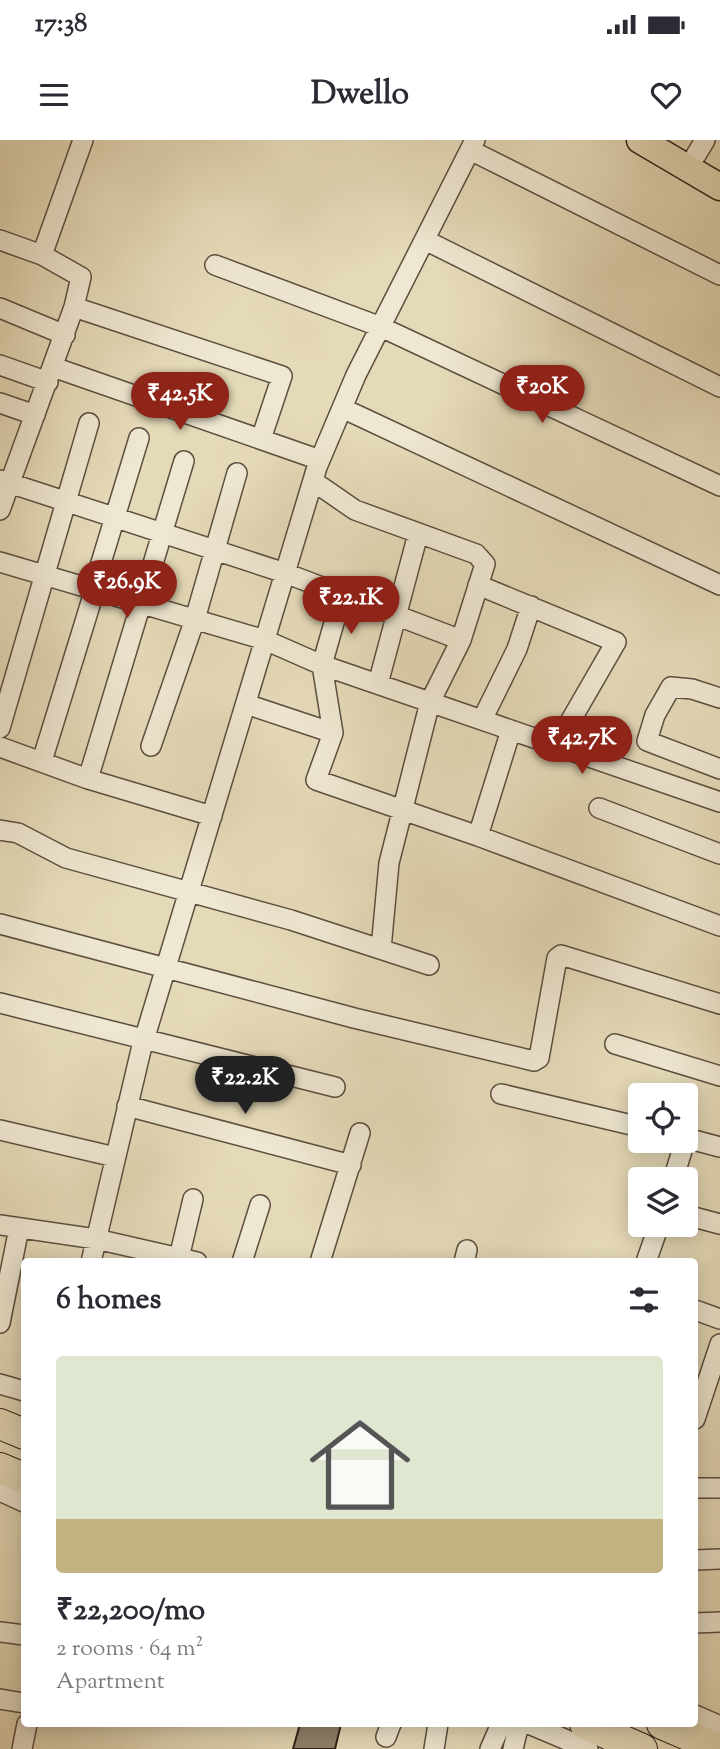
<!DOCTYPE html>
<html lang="en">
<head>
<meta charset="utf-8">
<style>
	body { margin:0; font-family:"Sorts Mill Goudy",serif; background:#f2f2f3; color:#2b2b33; height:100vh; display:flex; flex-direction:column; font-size:26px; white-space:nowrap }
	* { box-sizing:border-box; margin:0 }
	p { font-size:23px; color:#7c7c81 }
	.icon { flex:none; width:38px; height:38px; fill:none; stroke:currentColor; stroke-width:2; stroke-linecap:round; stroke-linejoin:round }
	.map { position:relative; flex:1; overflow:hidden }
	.sheet { position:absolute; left:21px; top:1118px; width:677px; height:469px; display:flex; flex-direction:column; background:#fff; border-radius:7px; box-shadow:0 4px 18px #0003 }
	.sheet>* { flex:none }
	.buttons { position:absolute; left:628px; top:943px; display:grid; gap:14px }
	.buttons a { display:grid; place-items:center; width:70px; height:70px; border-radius:7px; background:#fff; box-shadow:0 4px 18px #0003; font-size:35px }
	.price { position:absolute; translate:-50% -60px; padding:0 16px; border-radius:24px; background:#8f2418; color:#fff; font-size:23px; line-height:46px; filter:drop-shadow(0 2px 4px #0008) }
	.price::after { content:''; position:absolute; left:50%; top:42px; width:21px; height:16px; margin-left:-10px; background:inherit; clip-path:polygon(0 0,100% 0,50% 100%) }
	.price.active { background:#222; color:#fff }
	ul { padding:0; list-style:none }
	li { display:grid; align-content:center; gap:14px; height:371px; padding:0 35px }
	li span { display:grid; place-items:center; height:217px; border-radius:7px; color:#555 }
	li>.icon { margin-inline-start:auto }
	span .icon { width:126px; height:126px; fill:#fffc; stroke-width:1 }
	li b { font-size:30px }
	h2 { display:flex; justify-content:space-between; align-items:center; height:84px; padding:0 35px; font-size:30px }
	.status { display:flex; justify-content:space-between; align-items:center; height:49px; padding:0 35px; background:#fff; direction:ltr }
	.status svg { height:19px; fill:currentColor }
	header { display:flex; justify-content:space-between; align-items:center; height:91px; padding:0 35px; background:#fff; font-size:32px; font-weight:700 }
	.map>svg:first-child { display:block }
	.building { fill:#8e816b; stroke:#2f2018; stroke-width:2 }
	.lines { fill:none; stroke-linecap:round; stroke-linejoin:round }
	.minor-casing { stroke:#5c4e40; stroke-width:22 }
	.major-casing { stroke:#2f2018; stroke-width:29 }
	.highway-casing { stroke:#2f2018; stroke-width:32 }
	.minor { stroke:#eee7d1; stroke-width:19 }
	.major { stroke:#e5dab8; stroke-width:26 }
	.highway { stroke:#e5dab8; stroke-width:30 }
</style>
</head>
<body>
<div class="status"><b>17:38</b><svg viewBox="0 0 49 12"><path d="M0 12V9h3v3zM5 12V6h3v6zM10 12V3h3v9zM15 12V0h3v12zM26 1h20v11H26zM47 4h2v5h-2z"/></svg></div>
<header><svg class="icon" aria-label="menu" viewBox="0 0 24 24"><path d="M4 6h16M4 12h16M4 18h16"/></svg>Dwello<svg class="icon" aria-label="heart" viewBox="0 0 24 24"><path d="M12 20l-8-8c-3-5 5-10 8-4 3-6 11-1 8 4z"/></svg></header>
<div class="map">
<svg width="720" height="1609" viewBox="0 0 720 1609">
	<rect width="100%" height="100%" fill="#e5dab8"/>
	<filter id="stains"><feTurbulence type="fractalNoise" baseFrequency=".00286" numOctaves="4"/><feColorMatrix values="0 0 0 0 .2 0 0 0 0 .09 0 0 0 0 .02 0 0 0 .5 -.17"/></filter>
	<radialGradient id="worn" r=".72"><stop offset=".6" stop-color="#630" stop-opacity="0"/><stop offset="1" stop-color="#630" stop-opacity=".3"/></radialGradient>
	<!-- building -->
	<path class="building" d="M 300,1584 L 341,1584 L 335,1609 L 293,1609 Z"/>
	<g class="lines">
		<defs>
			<path id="minor" d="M 470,10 L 720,135
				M 696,15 L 705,0
				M 0,100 L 42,115
				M 425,100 L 720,247
				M 215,125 L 381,187 L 720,346
				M 74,167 L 81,137 L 42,115 L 83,0
				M 0,168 L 65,195
				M 0,225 L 48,242
				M 53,227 L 320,320
				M 0,263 L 35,275
				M 342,268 L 720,445
				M 0,340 L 285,433 L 461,500
				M 313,341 L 355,370 L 476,414 L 485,424 L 461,500 L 430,562 L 389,723 L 381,809
				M 0,370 L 74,167 L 282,236 L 261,299
				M 0,422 L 265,500 L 322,525 L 720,662
				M 478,445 L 616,502 L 556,606
				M 93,449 L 139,298
				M 342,455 L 322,525 L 333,593 L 316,640 L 478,696 L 720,786
				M 378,544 L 418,394
				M 720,558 L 692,549 L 671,547 L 655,575 L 647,601 L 720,629
				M 246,564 L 333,593
				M 482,580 L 517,509 L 531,466
				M 0,588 L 89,283
				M 151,606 L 195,479 L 237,333
				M 0,607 L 88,639 L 212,676
				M 42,621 L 95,449
				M 88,639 L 184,321
				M 599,668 L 720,714
				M 0,690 L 18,693 L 66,718 L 291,780 L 429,825
				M 478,696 L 511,590
				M 0,784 L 354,878 L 534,921 L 539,918 L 557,818 L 561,815 L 720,864
				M 0,863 L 335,947
				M 615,904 L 720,936
				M 501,954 L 640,987
				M 127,966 L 351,1025
				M 0,990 L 115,1017
				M 686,998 L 720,1007
				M 673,1040 L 685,1001
				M 686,1075 L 720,1084
				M 0,1085 L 96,1099 L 197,1122
				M 91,1122 L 141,910 L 317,327 L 356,235 L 475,0
				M 178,1122 L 193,1059
				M 242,1122 L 260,1065
				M 320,1122 L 360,993
				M 464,1122 L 467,1110
				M 646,1122 L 659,1085
				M 695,1170 L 720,1179
				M 0,1183 L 19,1088
				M 0,1244 L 24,1251
				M 695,1279 L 720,1204
				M 695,1348 L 720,1348
				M 0,1351 L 24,1362
				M 695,1420 L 720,1419
				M 695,1483 L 720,1482
				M 0,1492 L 24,1495
				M 0,1559 L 24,1563
				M 695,1575 L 720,1586
				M 529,1584 L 588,1609
				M 386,1597 L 391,1584
				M 22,1609 L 27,1584
				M 434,1609 L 438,1584
				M 490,1609 L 501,1584
				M 513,1609 L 519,1584"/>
			<path id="major" d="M 640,0 L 720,47"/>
			<path id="highway" d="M 0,1284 L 24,1294
				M 0,1328 L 24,1338
				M 585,1584 L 642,1609
				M 662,1584 L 720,1609"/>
		</defs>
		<!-- minor casing -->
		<use href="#minor" class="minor-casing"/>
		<!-- major casing -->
		<use href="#major" class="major-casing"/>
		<!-- highway casing -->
		<use href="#highway" class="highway-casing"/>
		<!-- minor -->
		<use href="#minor" class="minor"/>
		<!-- major -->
		<use href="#major" class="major"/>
		<!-- highway -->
		<use href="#highway" class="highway"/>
	</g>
	<rect width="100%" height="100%" filter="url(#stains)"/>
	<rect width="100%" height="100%" fill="url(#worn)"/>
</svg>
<div class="buttons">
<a><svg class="icon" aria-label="locate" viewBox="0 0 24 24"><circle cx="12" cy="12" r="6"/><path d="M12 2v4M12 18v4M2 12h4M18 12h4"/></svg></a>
<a><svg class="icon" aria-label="layers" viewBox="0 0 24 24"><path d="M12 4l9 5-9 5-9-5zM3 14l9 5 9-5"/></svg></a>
</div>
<b class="price" style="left:542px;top:285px">₹20K</b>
<b class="price" style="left:180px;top:292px">₹42.5K</b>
<b class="price" style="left:127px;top:480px">₹26.9K</b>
<b class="price" style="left:351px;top:496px">₹22.1K</b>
<b class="price" style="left:582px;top:636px">₹42.7K</b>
<b class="price active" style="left:245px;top:976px">₹22.2K</b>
<section class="sheet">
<h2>6 homes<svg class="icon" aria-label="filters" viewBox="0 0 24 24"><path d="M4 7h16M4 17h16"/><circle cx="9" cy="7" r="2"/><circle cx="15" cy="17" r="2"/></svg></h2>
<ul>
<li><span style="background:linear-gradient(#dfe7d0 75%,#c2b280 0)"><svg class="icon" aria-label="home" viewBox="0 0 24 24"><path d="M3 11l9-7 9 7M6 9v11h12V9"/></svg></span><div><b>₹22,200/mo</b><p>2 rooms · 64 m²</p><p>Apartment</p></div></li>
</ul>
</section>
</div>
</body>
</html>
